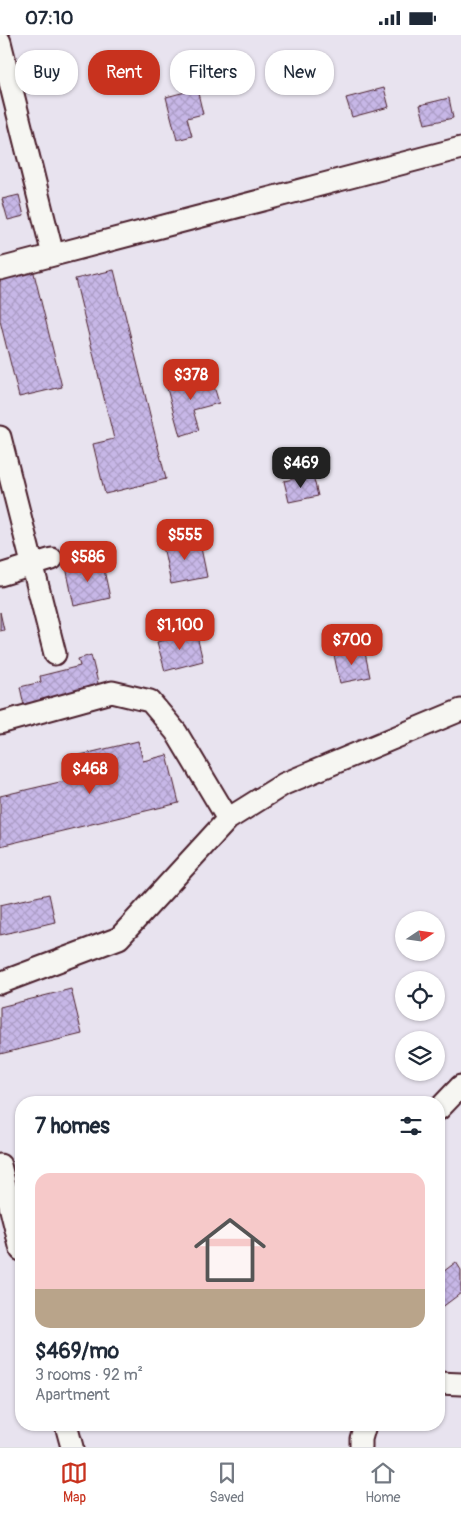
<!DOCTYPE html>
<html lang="en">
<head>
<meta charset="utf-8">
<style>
	body { margin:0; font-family:Pangolin,sans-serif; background:#f6f6f7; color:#1f2937; height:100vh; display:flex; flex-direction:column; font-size:19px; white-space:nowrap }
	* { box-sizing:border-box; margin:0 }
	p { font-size:16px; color:#747a83 }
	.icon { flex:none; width:28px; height:28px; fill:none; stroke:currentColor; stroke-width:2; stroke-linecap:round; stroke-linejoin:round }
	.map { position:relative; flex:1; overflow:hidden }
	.drawer { position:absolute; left:15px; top:1061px; width:430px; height:335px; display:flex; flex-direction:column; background:#fff; border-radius:20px; box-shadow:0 1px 4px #0004 }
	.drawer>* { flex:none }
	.banner { position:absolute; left:15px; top:15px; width:431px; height:45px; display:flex; gap:10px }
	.needle { width:32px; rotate:77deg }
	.tools { position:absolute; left:395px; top:876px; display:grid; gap:10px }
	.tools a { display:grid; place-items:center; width:50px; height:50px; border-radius:50%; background:#fff; box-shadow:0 1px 4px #0004; font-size:25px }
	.price { position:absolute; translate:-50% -42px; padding:0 11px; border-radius:10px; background:#c8321e; color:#fff; font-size:16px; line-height:32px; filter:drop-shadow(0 1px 2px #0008) }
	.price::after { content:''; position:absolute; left:50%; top:30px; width:15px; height:11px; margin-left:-8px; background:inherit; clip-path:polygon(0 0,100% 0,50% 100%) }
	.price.current { background:#222; color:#fff }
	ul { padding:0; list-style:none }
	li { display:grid; align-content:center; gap:10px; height:265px; padding:0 20px }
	li span { display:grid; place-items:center; height:155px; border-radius:15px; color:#555 }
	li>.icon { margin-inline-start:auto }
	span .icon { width:90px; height:90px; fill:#fffc; stroke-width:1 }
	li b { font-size:21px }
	h2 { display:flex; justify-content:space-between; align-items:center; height:60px; padding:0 20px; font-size:21px }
	.chip { padding:0 18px; border-radius:20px; background:#fff; box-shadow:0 1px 4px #0004; font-size:18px; line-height:45px }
	.chip.current { background:#c8321e; color:#fff }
	.status { display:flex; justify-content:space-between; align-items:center; height:35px; padding:0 25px; background:#fff; direction:ltr }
	.status svg { height:14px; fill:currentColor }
	.tabs { display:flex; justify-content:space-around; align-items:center; height:70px; border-top:1px solid #e0e1e3; background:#fff; font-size:14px; color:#747a83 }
	.tabs a { display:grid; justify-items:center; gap:2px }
	.tabs .current { color:#c8321e }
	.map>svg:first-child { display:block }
	.building { fill:url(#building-cross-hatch); stroke:#4a1f2b }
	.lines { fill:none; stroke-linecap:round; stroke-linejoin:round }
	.minor-casing { stroke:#4a1f2b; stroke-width:25 }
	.minor { stroke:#f6f6f2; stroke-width:21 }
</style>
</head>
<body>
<div class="status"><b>07:10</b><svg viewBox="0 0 49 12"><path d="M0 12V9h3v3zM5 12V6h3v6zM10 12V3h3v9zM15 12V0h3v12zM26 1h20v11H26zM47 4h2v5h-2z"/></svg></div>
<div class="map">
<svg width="461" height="1412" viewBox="0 0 461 1412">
	<defs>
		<pattern id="building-cross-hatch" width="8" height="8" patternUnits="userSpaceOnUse" patternTransform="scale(1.25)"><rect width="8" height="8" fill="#c7b7e7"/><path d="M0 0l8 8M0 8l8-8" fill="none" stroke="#ac9dc6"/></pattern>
	</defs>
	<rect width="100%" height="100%" fill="#e8e3ef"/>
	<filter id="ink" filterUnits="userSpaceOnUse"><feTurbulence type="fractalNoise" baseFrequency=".02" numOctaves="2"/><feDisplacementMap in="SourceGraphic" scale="10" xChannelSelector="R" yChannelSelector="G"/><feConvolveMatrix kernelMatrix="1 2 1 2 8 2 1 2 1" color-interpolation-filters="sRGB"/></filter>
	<g filter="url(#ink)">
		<!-- building -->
		<path class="building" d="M 384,53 L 389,72 L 352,82 L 346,63 Z
			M 197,54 L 203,79 L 187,83 L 192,101 L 177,105 L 166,62 Z
			M 449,63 L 453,83 L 425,89 L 420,70 Z
			M 19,160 L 24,181 L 8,185 L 2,164 Z
			M 33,234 L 62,352 L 19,362 L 0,286 L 0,242 Z
			M 114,235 L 166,444 L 105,459 L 93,409 L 114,404 L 75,244 Z
			M 210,338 L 219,368 L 193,375 L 199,395 L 180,401 L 166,350 Z
			M 313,440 L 318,461 L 289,467 L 284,446 Z
			M 199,503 L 207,542 L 171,549 L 163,511 Z
			M 102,525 L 110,563 L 74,571 L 66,532 Z
			M 0,577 L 4,595 L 0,596 Z
			M 196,597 L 203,626 L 165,636 L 157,607 Z
			M 364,613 L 370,642 L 340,648 L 334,620 Z
			M 91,620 L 100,656 L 25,675 L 20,652 L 41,647 L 40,641 L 80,631 L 78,624 Z
			M 138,706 L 143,726 L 167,720 L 179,768 L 0,811 L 0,761 L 81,742 L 76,721 Z
			M 49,859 L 55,887 L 0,900 L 0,870 Z
			M 71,954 L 82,999 L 0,1019 L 0,972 Z
			M 456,1227 L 461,1235 L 461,1258 L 441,1273 L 439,1269 L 439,1240 Z"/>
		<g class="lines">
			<defs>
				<path id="minor" d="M 0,7 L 53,220
					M 0,234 L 461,113
					M 0,402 L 55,619
					M 0,540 L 52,524
					M 0,688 L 112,657 L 150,666 L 176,697 L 228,784
					M 0,948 L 119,903 L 228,784 L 284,749 L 461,675
					M 439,1074 L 461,1051
					M 0,1130 L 21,1215
					M 439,1348 L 461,1349
					M 66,1390 L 72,1412
					M 361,1412 L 361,1404 L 365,1390"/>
			</defs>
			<!-- minor casing -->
			<use href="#minor" class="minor-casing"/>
			<!-- minor -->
			<use href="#minor" class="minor"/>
		</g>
	</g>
</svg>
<div class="tools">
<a><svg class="needle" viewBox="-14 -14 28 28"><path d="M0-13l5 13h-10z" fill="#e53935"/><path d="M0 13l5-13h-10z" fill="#747a83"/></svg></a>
<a><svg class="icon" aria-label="locate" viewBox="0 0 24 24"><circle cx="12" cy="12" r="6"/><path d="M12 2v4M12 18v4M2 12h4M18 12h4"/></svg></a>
<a><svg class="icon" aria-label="layers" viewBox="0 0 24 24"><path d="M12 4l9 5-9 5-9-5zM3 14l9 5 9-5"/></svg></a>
</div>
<b class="price" style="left:191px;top:366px">$378</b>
<b class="price current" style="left:301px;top:454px">$469</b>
<b class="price" style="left:185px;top:526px">$555</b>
<b class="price" style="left:88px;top:548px">$586</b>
<b class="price" style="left:180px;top:616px">$1,100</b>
<b class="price" style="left:352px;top:631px">$700</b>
<b class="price" style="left:90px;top:760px">$468</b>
<div class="banner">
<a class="chip">Buy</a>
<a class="chip current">Rent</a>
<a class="chip">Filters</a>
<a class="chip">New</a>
</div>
<section class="drawer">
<h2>7 homes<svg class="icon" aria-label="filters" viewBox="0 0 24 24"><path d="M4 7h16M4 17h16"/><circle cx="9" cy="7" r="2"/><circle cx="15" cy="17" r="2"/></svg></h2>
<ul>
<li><span style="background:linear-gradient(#f6c9c9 75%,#b9a48a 0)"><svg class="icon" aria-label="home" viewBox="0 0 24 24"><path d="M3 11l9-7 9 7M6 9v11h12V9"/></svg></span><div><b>$469/mo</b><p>3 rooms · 92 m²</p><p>Apartment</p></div></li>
</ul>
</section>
</div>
<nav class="tabs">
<a class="current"><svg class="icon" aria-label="map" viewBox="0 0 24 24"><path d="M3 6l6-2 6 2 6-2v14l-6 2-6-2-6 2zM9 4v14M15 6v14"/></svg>Map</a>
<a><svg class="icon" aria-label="saved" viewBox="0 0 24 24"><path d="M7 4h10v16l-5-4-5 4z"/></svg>Saved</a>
<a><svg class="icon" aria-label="home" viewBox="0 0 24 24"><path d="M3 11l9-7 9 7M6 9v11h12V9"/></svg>Home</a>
</nav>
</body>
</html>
